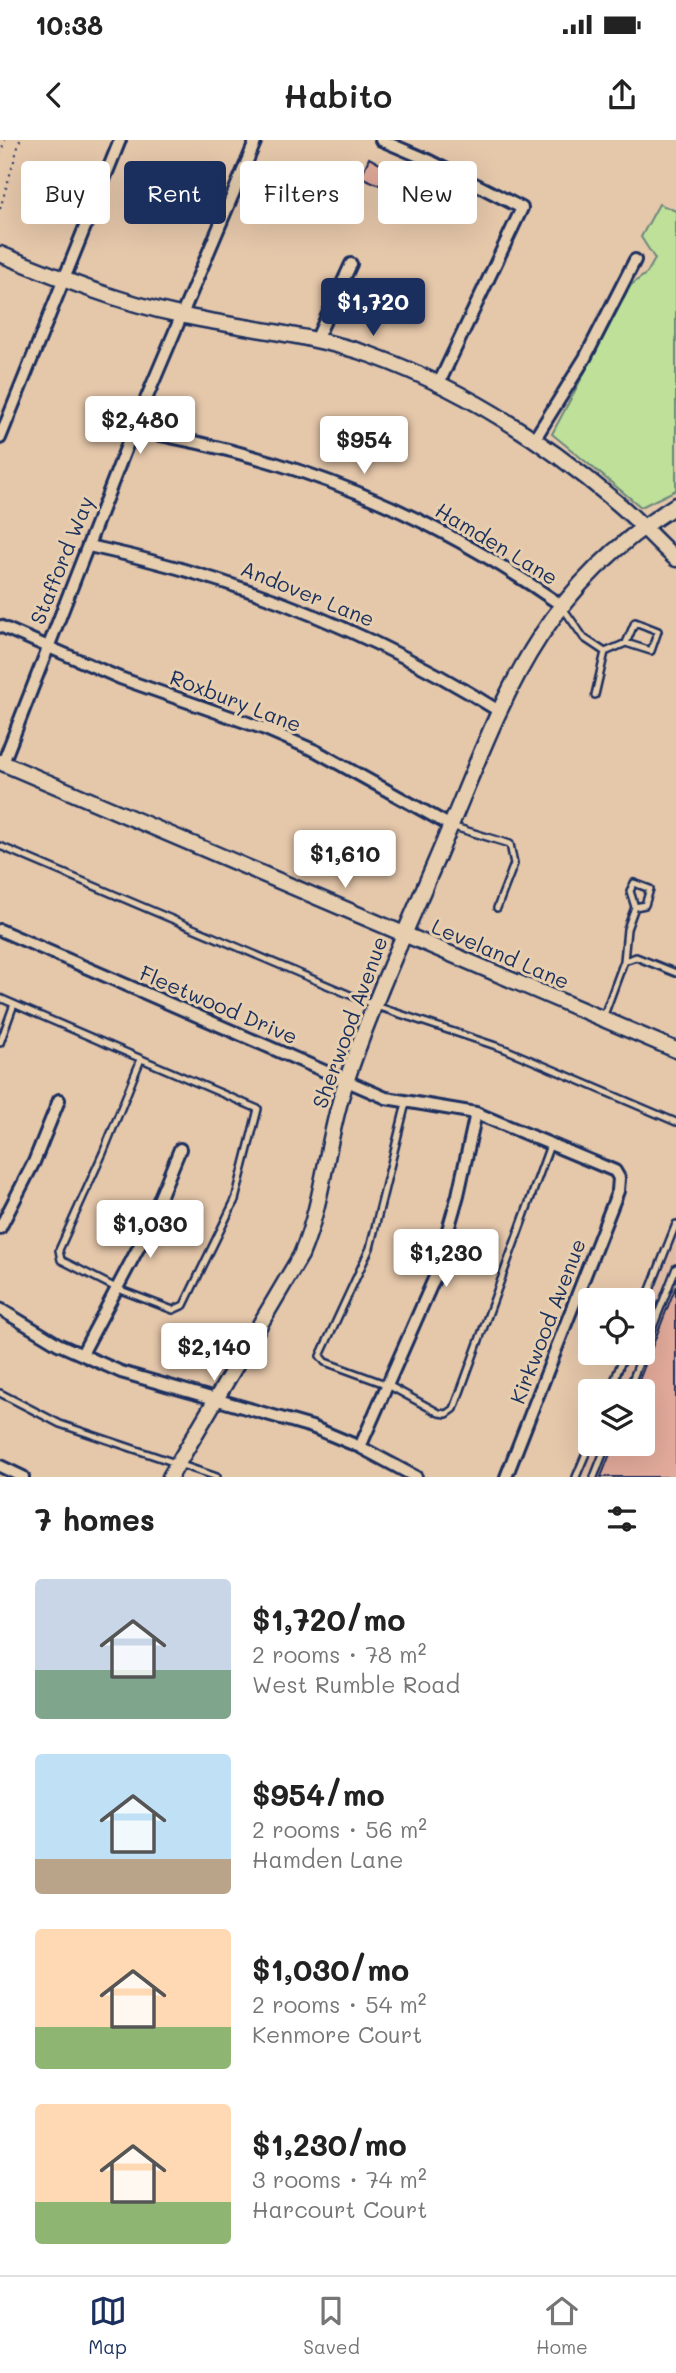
<!DOCTYPE html>
<html lang="en">
<head>
<meta charset="utf-8">
<style>
	body { margin:0; font-family:Mali,sans-serif; background:#f6f6f6; color:#222; height:100vh; display:flex; flex-direction:column; font-size:26px; white-space:nowrap }
	* { box-sizing:border-box; margin:0 }
	p { font-size:23px; color:#767676 }
	.icon { flex:none; width:38px; height:38px; fill:none; stroke:currentColor; stroke-width:2; stroke-linecap:round; stroke-linejoin:round }
	.map { position:relative; height:1337px; overflow:hidden }
	.details { display:flex; flex-direction:column; background:#fff; flex:1 }
	.details>* { flex:none }
	.banner { position:absolute; left:21px; top:21px; width:635px; height:63px; display:flex; gap:14px }
	.controls { position:absolute; left:578px; top:1148px; display:grid; gap:14px }
	.controls a { display:grid; place-items:center; width:77px; height:77px; border-radius:7px; background:#fff; box-shadow:0 7px 28px #0002; font-size:35px }
	.price { position:absolute; translate:-50% -60px; padding:0 16px; border-radius:7px; background:#fff; color:#222; font-size:23px; line-height:46px; filter:drop-shadow(0 2px 4px #0008) }
	.price::after { content:''; position:absolute; left:50%; top:42px; width:21px; height:16px; margin-left:-10px; background:inherit; clip-path:polygon(0 0,100% 0,50% 100%) }
	.price.on { background:#1b2f5e; color:#fff }
	ul { padding:0; list-style:none }
	li { display:flex; align-items:center; gap:21px; height:175px; padding:0 35px }
	li span { display:grid; place-items:center; flex:none; width:196px; height:140px; border-radius:7px; color:#555 }
	li>.icon { margin-inline-start:auto }
	span .icon { width:84px; height:84px; fill:#fffc; stroke-width:1 }
	li b { font-size:30px }
	h2 { display:flex; justify-content:space-between; align-items:center; height:84px; padding:0 35px; font-size:30px }
	.tag { padding:0 24px; border-radius:7px; background:#fff; box-shadow:0 7px 28px #0002; font-size:24px; line-height:63px }
	.tag.on { background:#1b2f5e; color:#fff }
	.status { display:flex; justify-content:space-between; align-items:center; height:49px; padding:0 35px; background:#fff; direction:ltr }
	.status svg { height:19px; fill:currentColor }
	header { display:flex; justify-content:space-between; align-items:center; height:91px; padding:0 35px; background:#fff; font-size:32px; font-weight:600 }
	.dock { display:flex; justify-content:space-around; align-items:center; height:98px; border-top:2px solid #e0e0e0; background:#fff; font-size:19px; color:#767676 }
	.dock a { display:grid; justify-items:center; gap:4px }
	.dock .on { color:#1b2f5e }
	.map>svg:first-child { display:block }
	.built { fill:#e0bba4 }
	.green { fill:#bee099; stroke:#6c887c; stroke-width:2 }
	.building { fill:#e2aa9a; stroke:#1b2f5e; stroke-width:2 }
	.lines { fill:none; stroke-linecap:round; stroke-linejoin:round }
	.service-casing { stroke:#1b2f5e; stroke-width:10 }
	.minor-casing { stroke:#1b2f5e; stroke-width:16 }
	.tertiary-casing { stroke:#1b2f5e; stroke-width:19 }
	.path { stroke:#1b2f5e; stroke-width:2; stroke-dasharray:2 5; stroke-linecap:butt }
	.service { stroke:#e6ceae; stroke-width:5 }
	.minor { stroke:#e6ceae; stroke-width:10 }
	.tertiary { stroke:#e6ceae; stroke-width:14 }
	.labels { text-anchor:middle; dominant-baseline:central; stroke-width:6; stroke-linejoin:round; paint-order:stroke }
	.street-label { font-size:21px; fill:#1b2f5e; stroke:#e6ceae }
</style>
</head>
<body>
<div class="status"><b>10:38</b><svg viewBox="0 0 49 12"><path d="M0 12V9h3v3zM5 12V6h3v6zM10 12V3h3v9zM15 12V0h3v12zM26 1h20v11H26zM47 4h2v5h-2z"/></svg></div>
<header><svg class="icon" aria-label="back" viewBox="0 0 24 24"><path d="M15 5l-7 7 7 7"/></svg>Habito<svg class="icon" aria-label="share" viewBox="0 0 24 24"><path d="M12 15V3M7 8l5-5 5 5M5 13v7h14v-7"/></svg></header>
<div class="map">
<svg width="676" height="1337" viewBox="0 0 676 1337">
	<rect width="100%" height="100%" fill="#e5c7aa"/>
	<filter id="ink" filterUnits="userSpaceOnUse"><feTurbulence type="fractalNoise" baseFrequency=".0143" numOctaves="2"/><feDisplacementMap in="SourceGraphic" scale="14" xChannelSelector="R" yChannelSelector="G"/><feConvolveMatrix kernelMatrix="1 2 1 2 8 2 1 2 1" color-interpolation-filters="sRGB"/></filter>
	<g filter="url(#ink)">
		<!-- built -->
		<path class="built" d="M 676,1093 L 676,1337 L 581,1337 L 594,1304 L 642,1304 L 642,1251 L 614,1251 L 629,1213 L 642,1213 L 642,1179 Z"/>
		<!-- green -->
		<path class="green" d="M 659,64 L 676,71 L 676,350 L 641,367 L 552,294 L 631,145 L 647,133 L 655,119 L 641,97 Z"/>
		<!-- building -->
		<path class="building" d="M 369,18 L 400,35 L 393,51 L 361,37 Z
			M 676,1146 L 676,1337 L 601,1337 L 614,1304 L 642,1304 L 642,1262 L 646,1252 L 636,1248 Z"/>
		<g class="lines">
			<defs>
				<path id="service" d="M 563,468 L 584,498 L 605,512 L 595,555
					M 605,512 L 626,503 L 635,482 L 658,491 L 651,511 L 626,503
					M 451,686 L 510,704 L 514,724 L 497,768
					M 0,706 L 376,866 L 505,909 L 676,982
					M 624,821 L 627,789 L 635,767 L 645,765 L 650,749 L 634,743 L 630,751 L 635,767
					M 0,858 L 32,872 L 258,969 L 235,1060 L 184,1165 L 173,1170 L 118,1149 L 61,1120 L 59,1110 L 103,1013 L 141,919
					M 603,878 L 624,821 L 636,817 L 676,833
					M 0,903 L 14,864
					M 406,963 L 370,1108 L 320,1216 L 325,1222 L 388,1245 L 439,1273 L 447,1274 L 454,1269 L 550,1005
					M 642,1170 L 676,1084
					M 610,1251 L 625,1213
					M 628,1251 L 676,1128
					M 0,1253 L 60,1284 L 217,1337
					M 576,1337 L 590,1304
					M 594,1337 L 607,1304"/>
				<path id="minor" d="M 381,0 L 428,20 L 522,68 L 439,243
					M 316,200 L 351,124
					M 133,290 C 294,317 427,371 561,465
					M 0,298 L 120,0
					M 534,300 L 585,218 L 635,120
					M 89,406 C 236,437 371,491 499,571
					M 0,486 L 120,538 L 265,589 L 316,611 L 451,686
					M 3,623 L 133,290 L 256,0
					M 0,790 L 386,958 L 476,973 L 615,1031 L 619,1038 L 618,1051 L 506,1337
					M 0,1088 L 34,1022 L 59,960
					M 0,1169 L 58,1204 L 121,1232 L 312,1287 L 360,1307 L 416,1337
					M 82,1214 L 142,1101 L 180,1009
					M 360,1307 L 434,1139 L 458,1055 L 476,973
					M 0,1326 L 23,1337"/>
				<path id="tertiary" d="M 0,114 C 59,138 118,162 180,175 C 244,189 309,194 371,215 C 460,247 543,300 615,361 C 637,379 655,400 676,419
					M 0,622 L 676,910
					M 170,1337 L 301,1115 C 323,1063 326,1005 343,951 C 369,871 405,793 438,716 C 502,566 530,458 676,365"/>
			</defs>
			<!-- service casing -->
			<use href="#service" class="service-casing"/>
			<!-- minor casing -->
			<use href="#minor" class="minor-casing"/>
			<!-- tertiary casing -->
			<use href="#tertiary" class="tertiary-casing"/>
			<!-- path -->
			<path class="path" d="M 0,14 L 5,0
				M 0,69 L 20,0"/>
			<!-- service -->
			<use href="#service" class="service"/>
			<!-- minor -->
			<use href="#minor" class="minor"/>
			<!-- tertiary -->
			<use href="#tertiary" class="tertiary"/>
		</g>
	</g>
	<g class="labels">
		<!-- street labels -->
		<g class="street-label">
			<text transform="translate(497 403) rotate(31)">Hamden Lane</text>
			<text transform="translate(61 420) rotate(-68)">Stafford Way</text>
			<text transform="translate(308 453) rotate(22)">Andover Lane</text>
			<text transform="translate(236 560) rotate(21)">Roxbury Lane</text>
			<text transform="translate(501 813) rotate(23)">Leveland Lane</text>
			<text transform="translate(219 864) rotate(23)">Fleetwood Drive</text>
			<text transform="translate(349 882) rotate(-70)">Sherwood Avenue</text>
			<text transform="translate(547 1181) rotate(-69)">Kirkwood Avenue</text>
		</g>
	</g>
</svg>
<div class="controls">
<a><svg class="icon" aria-label="locate" viewBox="0 0 24 24"><circle cx="12" cy="12" r="6"/><path d="M12 2v4M12 18v4M2 12h4M18 12h4"/></svg></a>
<a><svg class="icon" aria-label="layers" viewBox="0 0 24 24"><path d="M12 4l9 5-9 5-9-5zM3 14l9 5 9-5"/></svg></a>
</div>
<b class="price on" style="left:373px;top:198px">$1,720</b>
<b class="price" style="left:140px;top:316px">$2,480</b>
<b class="price" style="left:364px;top:336px">$954</b>
<b class="price" style="left:345px;top:750px">$1,610</b>
<b class="price" style="left:150px;top:1120px">$1,030</b>
<b class="price" style="left:446px;top:1149px">$1,230</b>
<b class="price" style="left:214px;top:1243px">$2,140</b>
<div class="banner">
<a class="tag">Buy</a>
<a class="tag on">Rent</a>
<a class="tag">Filters</a>
<a class="tag">New</a>
</div>
</div>
<section class="details">
<h2>7 homes<svg class="icon" aria-label="filters" viewBox="0 0 24 24"><path d="M4 7h16M4 17h16"/><circle cx="9" cy="7" r="2"/><circle cx="15" cy="17" r="2"/></svg></h2>
<ul>
<li><span style="background:linear-gradient(#c9d6e8 65%,#7fa58c 0)"><svg class="icon" aria-label="home" viewBox="0 0 24 24"><path d="M3 11l9-7 9 7M6 9v11h12V9"/></svg></span><div><b>$1,720/mo</b><p>2 rooms · 78 m²</p><p>West Rumble Road</p></div></li>
<li><span style="background:linear-gradient(#bfe0f5 75%,#b9a48a 0)"><svg class="icon" aria-label="home" viewBox="0 0 24 24"><path d="M3 11l9-7 9 7M6 9v11h12V9"/></svg></span><div><b>$954/mo</b><p>2 rooms · 56 m²</p><p>Hamden Lane</p></div></li>
<li><span style="background:linear-gradient(#ffd9b3 70%,#8fb573 0)"><svg class="icon" aria-label="home" viewBox="0 0 24 24"><path d="M3 11l9-7 9 7M6 9v11h12V9"/></svg></span><div><b>$1,030/mo</b><p>2 rooms · 54 m²</p><p>Kenmore Court</p></div></li>
<li><span style="background:linear-gradient(#ffd9b3 70%,#8fb573 0)"><svg class="icon" aria-label="home" viewBox="0 0 24 24"><path d="M3 11l9-7 9 7M6 9v11h12V9"/></svg></span><div><b>$1,230/mo</b><p>3 rooms · 74 m²</p><p>Harcourt Court</p></div></li>
</ul>
</section>
<nav class="dock">
<a class="on"><svg class="icon" aria-label="map" viewBox="0 0 24 24"><path d="M3 6l6-2 6 2 6-2v14l-6 2-6-2-6 2zM9 4v14M15 6v14"/></svg>Map</a>
<a><svg class="icon" aria-label="saved" viewBox="0 0 24 24"><path d="M7 4h10v16l-5-4-5 4z"/></svg>Saved</a>
<a><svg class="icon" aria-label="home" viewBox="0 0 24 24"><path d="M3 11l9-7 9 7M6 9v11h12V9"/></svg>Home</a>
</nav>
</body>
</html>
